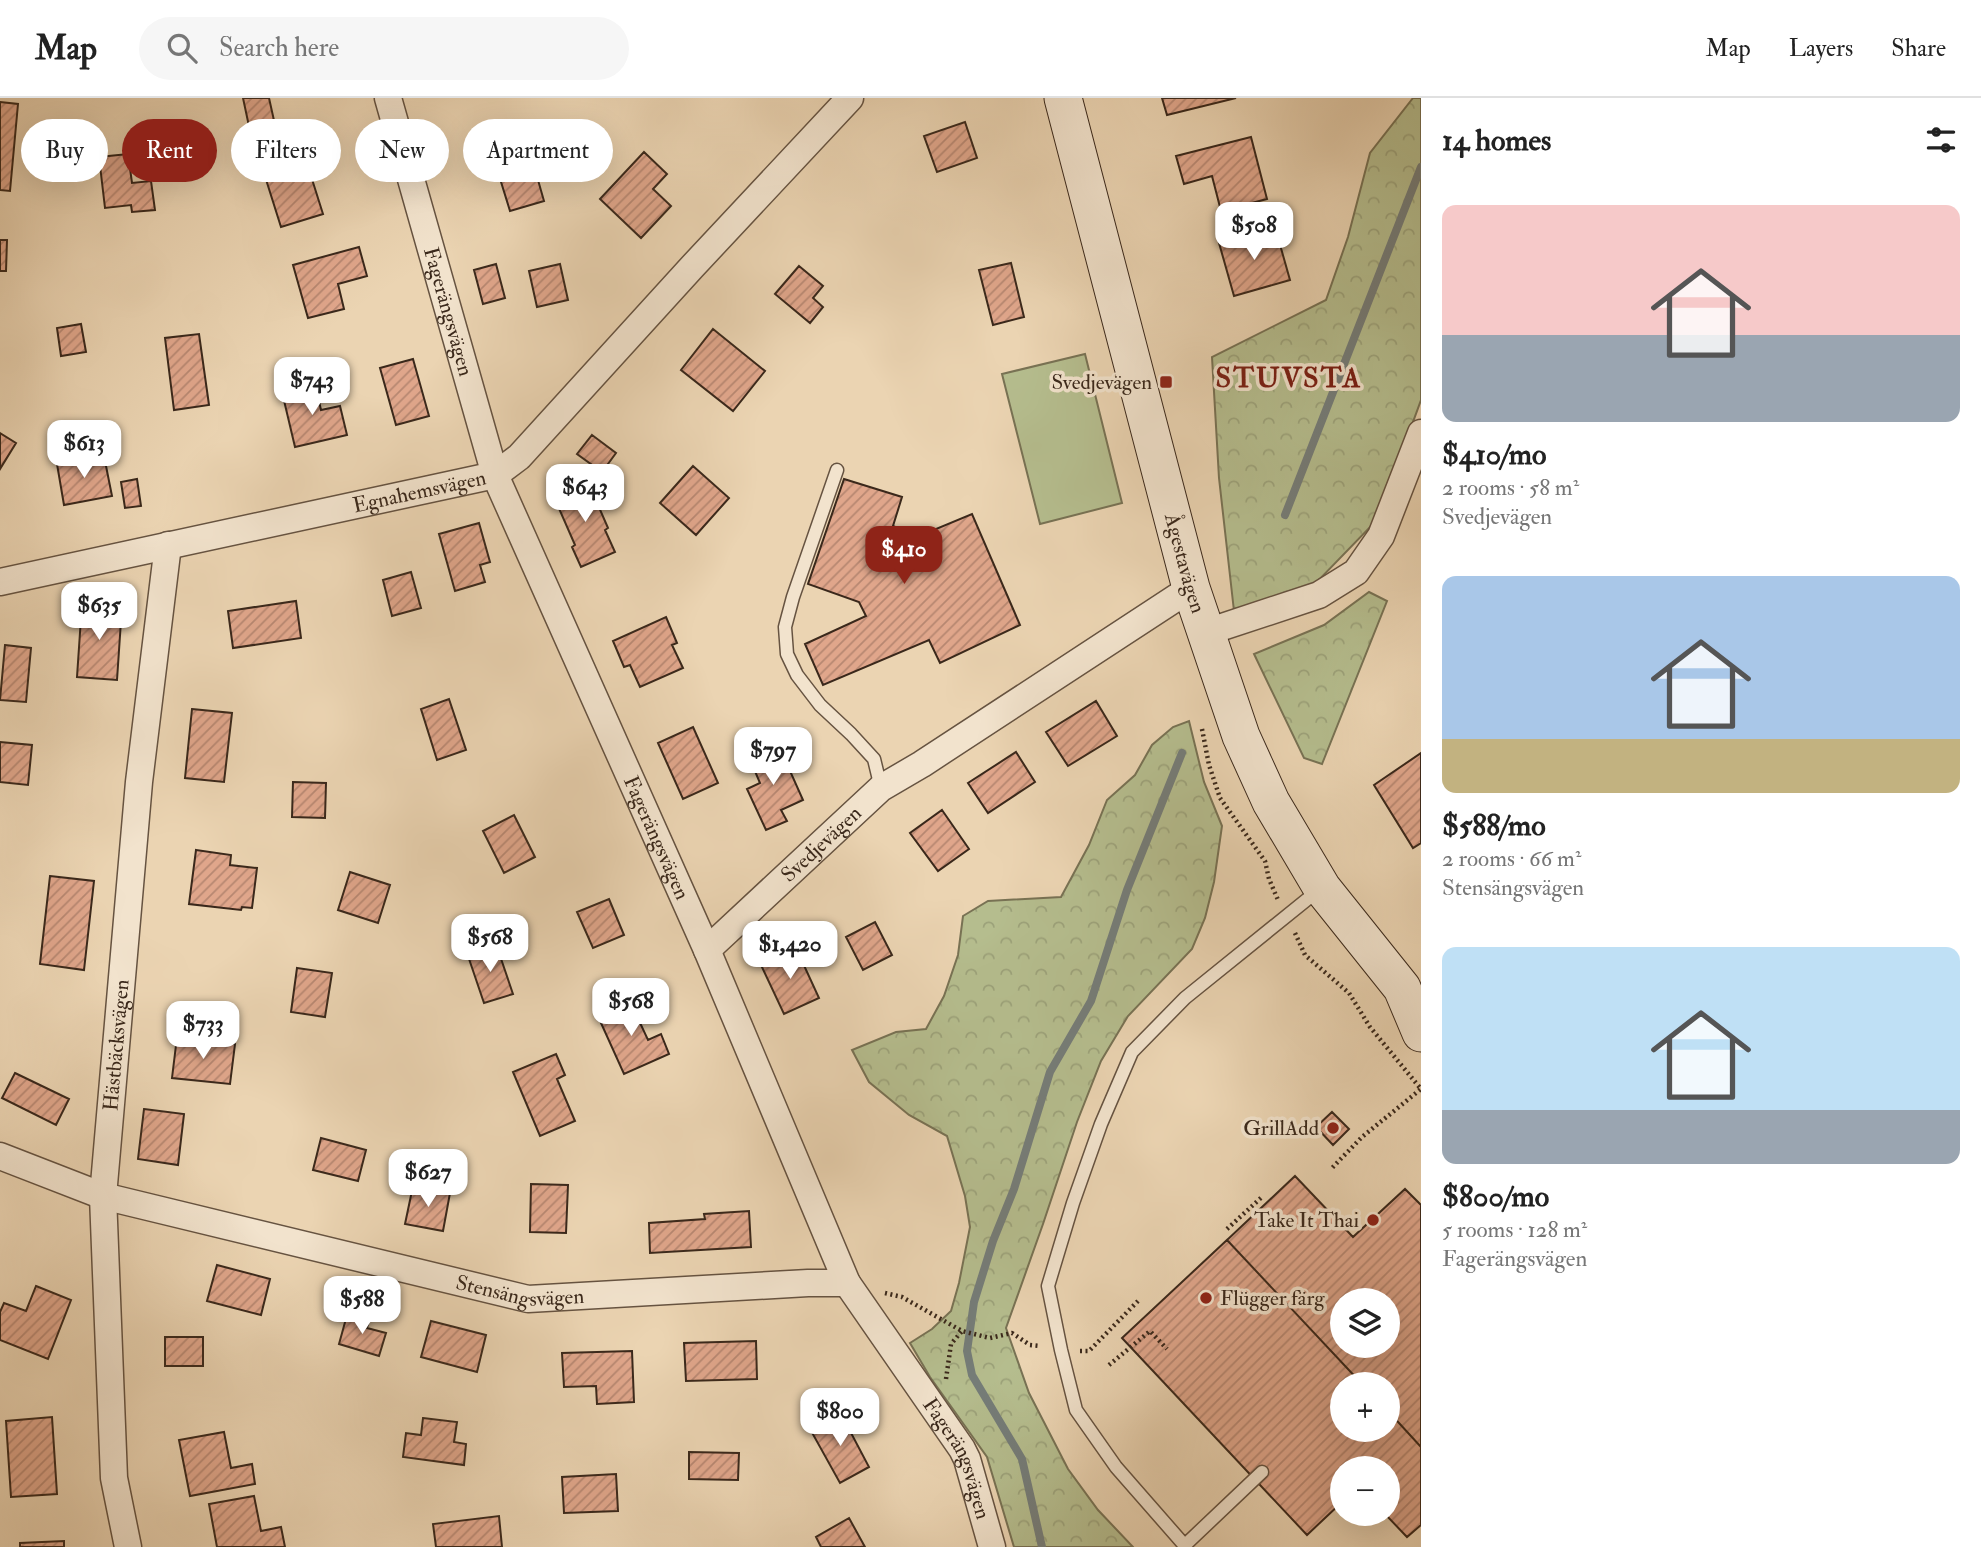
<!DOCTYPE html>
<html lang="en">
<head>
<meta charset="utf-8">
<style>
	body { margin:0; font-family:"IM FELL Double Pica",serif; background:#f6f6f6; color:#222; height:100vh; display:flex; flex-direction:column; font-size:26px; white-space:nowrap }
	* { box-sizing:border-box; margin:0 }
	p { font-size:23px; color:#767676 }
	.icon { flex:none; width:38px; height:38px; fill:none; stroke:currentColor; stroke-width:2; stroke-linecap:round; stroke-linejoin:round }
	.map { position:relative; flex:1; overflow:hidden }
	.side { display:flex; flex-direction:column; background:#fff; width:560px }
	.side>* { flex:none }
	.hud { position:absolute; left:21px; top:21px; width:665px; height:63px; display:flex; gap:14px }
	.fabs { position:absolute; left:1330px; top:1190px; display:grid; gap:14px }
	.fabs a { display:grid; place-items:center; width:70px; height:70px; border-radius:50%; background:#fff; box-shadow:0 7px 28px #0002; font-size:35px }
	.price { position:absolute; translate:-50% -60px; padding:0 16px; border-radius:14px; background:#fff; color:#222; font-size:23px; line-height:46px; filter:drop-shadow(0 2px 4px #0008) }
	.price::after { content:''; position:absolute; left:50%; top:42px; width:21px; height:16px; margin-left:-10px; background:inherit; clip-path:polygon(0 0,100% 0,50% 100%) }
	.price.active { background:#8f2418; color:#fff }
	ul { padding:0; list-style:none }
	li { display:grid; align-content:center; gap:14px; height:371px; padding:0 21px }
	li span { display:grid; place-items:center; height:217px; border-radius:14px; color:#555 }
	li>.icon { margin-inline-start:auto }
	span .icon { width:126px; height:126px; fill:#fffc; stroke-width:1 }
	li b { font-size:30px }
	h2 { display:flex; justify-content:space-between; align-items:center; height:84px; padding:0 21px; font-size:30px }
	.chip { padding:0 24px; border-radius:32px; background:#fff; box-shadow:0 7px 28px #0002; font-size:24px; line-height:63px }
	.chip.active { background:#8f2418; color:#fff }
	header { display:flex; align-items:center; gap:42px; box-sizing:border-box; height:98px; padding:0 35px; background:#fff; border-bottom:2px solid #e0e0e0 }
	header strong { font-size:33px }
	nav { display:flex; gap:38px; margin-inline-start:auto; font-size:24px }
	.search { width:490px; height:63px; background:#f6f6f6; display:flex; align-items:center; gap:18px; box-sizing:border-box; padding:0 24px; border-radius:38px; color:#767676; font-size:26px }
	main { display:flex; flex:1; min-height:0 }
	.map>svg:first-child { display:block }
	.forest { fill:url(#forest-crowns); stroke:#787254; stroke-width:2 }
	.garden { fill:#b5bd8e; stroke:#787254; stroke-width:2 }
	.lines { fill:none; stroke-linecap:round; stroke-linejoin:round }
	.stream { stroke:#757d79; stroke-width:8 }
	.building { fill:url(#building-hatch); stroke:#3a281b; stroke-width:2; fill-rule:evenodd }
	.service-casing { stroke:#665341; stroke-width:15 }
	.minor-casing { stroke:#665341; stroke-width:29 }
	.secondary-casing { stroke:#3a281b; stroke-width:39 }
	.path { stroke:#3a281b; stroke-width:4.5; stroke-dasharray:2 3.5; stroke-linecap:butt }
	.service { stroke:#f2e3cd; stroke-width:12 }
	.minor { stroke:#f2e3cd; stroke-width:26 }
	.secondary { stroke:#f2e3cd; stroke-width:37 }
	.poi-dot { fill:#8f2418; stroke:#f2e3cd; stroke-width:2.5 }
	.labels { text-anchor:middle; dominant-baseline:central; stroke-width:7; stroke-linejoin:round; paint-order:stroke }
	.street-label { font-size:21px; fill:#3a281b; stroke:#f2e3cd }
	.poi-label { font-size:21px; fill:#3a281b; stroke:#f2e3cd; text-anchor:end }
	.district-label { font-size:28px; font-weight:bold; letter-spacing:2px; fill:#7a1f14; stroke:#f2e3cd }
</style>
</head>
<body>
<header>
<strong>Map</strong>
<div class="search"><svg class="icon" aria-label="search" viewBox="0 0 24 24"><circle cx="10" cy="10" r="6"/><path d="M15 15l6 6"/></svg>Search here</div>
<nav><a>Map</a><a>Layers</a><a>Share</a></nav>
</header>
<main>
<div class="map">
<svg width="1421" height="1449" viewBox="0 0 1421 1449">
	<defs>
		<pattern id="forest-crowns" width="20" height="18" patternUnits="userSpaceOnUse" patternTransform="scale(1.75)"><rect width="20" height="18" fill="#b5bd8e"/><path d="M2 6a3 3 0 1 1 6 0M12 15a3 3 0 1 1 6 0" fill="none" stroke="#9ca27a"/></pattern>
		<pattern id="building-hatch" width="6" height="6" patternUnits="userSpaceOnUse" patternTransform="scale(1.75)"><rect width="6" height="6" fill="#e0a68b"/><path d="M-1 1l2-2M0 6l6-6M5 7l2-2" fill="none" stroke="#b78771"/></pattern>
	</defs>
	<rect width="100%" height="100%" fill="#ebd4b2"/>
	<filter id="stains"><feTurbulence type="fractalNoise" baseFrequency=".00286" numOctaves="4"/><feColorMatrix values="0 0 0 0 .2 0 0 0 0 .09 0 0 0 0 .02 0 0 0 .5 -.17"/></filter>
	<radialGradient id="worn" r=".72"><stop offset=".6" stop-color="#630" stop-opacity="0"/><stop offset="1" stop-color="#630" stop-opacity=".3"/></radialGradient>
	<!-- forest -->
	<path class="forest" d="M 1413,0 L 1421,0 L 1421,302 L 1377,422 L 1314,487 L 1234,513 L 1219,380 L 1212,259 L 1326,202 L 1348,139 L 1370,55 Z
		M 1369,494 L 1387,503 L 1322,666 L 1304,660 L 1254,556 L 1324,527 Z
		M 1189,623 L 1204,684 L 1222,728 L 1214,784 L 1205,820 L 1192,851 L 1128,918 L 1101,963 L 1077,1024 L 1043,1126 L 1006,1230 L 1029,1295 L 1068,1371 L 1098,1412 L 1133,1449 L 1014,1449 L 987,1359 L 930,1279 L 910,1245 L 932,1231 L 951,1213 L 959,1185 L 970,1129 L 965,1098 L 947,1038 L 909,1017 L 869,984 L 852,952 L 896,934 L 926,931 L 944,898 L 958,857 L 963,818 L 988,803 L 1061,799 L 1089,747 L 1107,702 L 1135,677 L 1152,647 L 1173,629 Z"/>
	<!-- garden -->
	<path class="garden" d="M 1085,256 L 1122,405 L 1040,426 L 1002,276 Z"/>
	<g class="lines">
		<!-- stream -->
		<path class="stream" d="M 1285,417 L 1421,69
			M 1042,1449 L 1022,1361 L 972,1277 L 967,1253 L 974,1204 L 993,1143 L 1014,1091 L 1050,974 L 1091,903 L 1127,792 L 1182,655"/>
	</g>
	<!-- building -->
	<path class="building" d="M 243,0 L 269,0 L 275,27 L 250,33 Z
		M 1162,0 L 1236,0 L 1167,17 Z
		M 0,4 L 18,6 L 10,93 L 0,92 Z
		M 965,24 L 977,60 L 937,74 L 924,38 Z
		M 1251,39 L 1267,101 L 1221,113 L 1212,78 L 1184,86 L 1176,58 Z
		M 644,54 L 667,76 L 653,91 L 671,108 L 641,140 L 600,101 Z
		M 128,56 L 132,85 L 151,83 L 155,112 L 132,114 L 131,107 L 105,110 L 99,59 Z
		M 305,59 L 323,116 L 281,129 L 263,72 Z
		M 532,61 L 544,103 L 510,113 L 497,71 Z
		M 1275,129 L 1290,182 L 1234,198 L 1219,145 Z
		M 0,142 L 7,142 L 6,173 L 0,173 Z
		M 359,149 L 367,178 L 338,186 L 344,211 L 308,220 L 293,167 Z
		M 1011,165 L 1024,219 L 993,227 L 979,172 Z
		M 496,166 L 505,200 L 483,206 L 474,172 Z
		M 560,166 L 568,202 L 537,209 L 529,173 Z
		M 799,168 L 823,188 L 813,200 L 823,209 L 810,225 L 775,196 Z
		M 81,226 L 86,254 L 61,258 L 57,230 Z
		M 713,231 L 765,273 L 733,313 L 681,272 Z
		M 199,236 L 209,307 L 174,312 L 165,240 Z
		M 413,261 L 429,318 L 396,327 L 380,270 Z
		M 315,286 L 321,312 L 340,308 L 347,337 L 295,349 L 282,294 Z
		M 0,335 L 16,345 L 0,371 Z
		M 592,337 L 616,355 L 602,374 L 577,356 Z
		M 104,358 L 112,398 L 64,407 L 57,366 Z
		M 693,368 L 729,400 L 696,437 L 660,405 Z
		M 137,381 L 141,408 L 125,410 L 121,384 Z
		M 844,381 L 902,399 L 893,428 L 917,439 L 972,416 L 1020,527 L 940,565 L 929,542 L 823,587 L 805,546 L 866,518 L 859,504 L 808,486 Z
		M 588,384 L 608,430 L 605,432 L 615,454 L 581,469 L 572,449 L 575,447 L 554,399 Z
		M 479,425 L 490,464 L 480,467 L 485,484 L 455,493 L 439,436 Z
		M 411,474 L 421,510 L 392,518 L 383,482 Z
		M 296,503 L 301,540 L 233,550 L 228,513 Z
		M 82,505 L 122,508 L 117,582 L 77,579 Z
		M 666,519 L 677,545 L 672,547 L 683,570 L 640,589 L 630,567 L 624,569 L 613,543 Z
		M 5,547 L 31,550 L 26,604 L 0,602 Z
		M 449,601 L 466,652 L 437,662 L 421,611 Z
		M 1096,603 L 1117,638 L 1068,668 L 1046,634 Z
		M 192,611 L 232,615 L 224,684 L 185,680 Z
		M 693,629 L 718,685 L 683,701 L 658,645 Z
		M 0,644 L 32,647 L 28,687 L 0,684 Z
		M 778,646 L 803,702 L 781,712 L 787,723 L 766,732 L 747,691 L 760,685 L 749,659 Z
		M 1016,654 L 1035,684 L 988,715 L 968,685 Z
		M 1421,655 L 1421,745 L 1413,750 L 1374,687 Z
		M 293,684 L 326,685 L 325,720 L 292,719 Z
		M 942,712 L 969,751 L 938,773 L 910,735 Z
		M 514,717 L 535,759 L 504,775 L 483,733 Z
		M 196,752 L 231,757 L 230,767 L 257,770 L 252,810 L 242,809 L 241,812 L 189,806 Z
		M 350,774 L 390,787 L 378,825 L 338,812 Z
		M 50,778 L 94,783 L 84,872 L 40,866 Z
		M 609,801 L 624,837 L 593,850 L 577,814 Z
		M 875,824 L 892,857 L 863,872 L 846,839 Z
		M 496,846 L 513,896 L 484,905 L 467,855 Z
		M 796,850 L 819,900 L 784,916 L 761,867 Z
		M 297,870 L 332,875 L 325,919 L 291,914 Z
		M 628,899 L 648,942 L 661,936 L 669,956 L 624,976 L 601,925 L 613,920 L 608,908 Z
		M 177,939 L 235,946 L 230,986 L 172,980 Z
		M 556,956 L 565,977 L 557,981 L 575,1023 L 540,1038 L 513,974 Z
		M 15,975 L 69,1001 L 56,1027 L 2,1000 Z
		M 144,1011 L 184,1016 L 178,1067 L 138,1061 Z
		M 1332,1014 L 1349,1031 L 1333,1047 L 1316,1029 Z
		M 321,1040 L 366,1052 L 358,1083 L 313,1072 Z
		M 1295,1078 L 1353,1139 L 1405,1091 L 1421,1107 L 1421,1349 L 1388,1313 L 1388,1286 L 1362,1286 L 1227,1142 ZM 1342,1202 L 1388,1202 L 1388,1248 L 1342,1248 Z
		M 531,1086 L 568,1087 L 566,1135 L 530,1134 Z
		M 413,1088 L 450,1095 L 443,1133 L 405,1126 Z
		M 749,1113 L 751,1149 L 650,1155 L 649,1125 L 705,1121 L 704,1116 Z
		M 1227,1142 L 1362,1286 L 1342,1286 L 1342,1332 L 1388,1332 L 1388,1313 L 1421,1349 L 1421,1427 L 1407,1439 L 1385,1416 L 1388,1416 L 1388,1370 L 1342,1370 L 1342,1404 L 1307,1437 L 1122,1240 Z
		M 217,1167 L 270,1181 L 261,1217 L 207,1203 Z
		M 36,1188 L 71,1202 L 48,1261 L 0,1242 L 0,1214 L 4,1205 L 26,1213 Z
		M 347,1217 L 369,1223 L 367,1230 L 386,1235 L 379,1258 L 339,1246 Z
		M 431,1223 L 486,1237 L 477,1274 L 421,1259 Z
		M 165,1239 L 203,1239 L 203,1268 L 165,1268 Z
		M 756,1243 L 757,1281 L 686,1283 L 684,1245 Z
		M 632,1253 L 634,1304 L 597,1306 L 596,1288 L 564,1289 L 562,1255 Z
		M 840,1314 L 869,1369 L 840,1385 L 810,1331 Z
		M 52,1319 L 57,1396 L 11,1399 L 6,1323 Z
		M 423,1320 L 457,1324 L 454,1344 L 466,1346 L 464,1367 L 403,1359 L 406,1335 L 421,1337 Z
		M 224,1334 L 231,1370 L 252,1366 L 255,1386 L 190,1398 L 179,1342 Z
		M 689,1354 L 739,1355 L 738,1382 L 689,1381 Z
		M 616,1376 L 618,1413 L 564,1415 L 562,1379 Z
		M 254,1398 L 261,1433 L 281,1429 L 285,1449 L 217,1449 L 209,1406 Z
		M 499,1418 L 502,1449 L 436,1449 L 433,1426 Z
		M 849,1420 L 865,1449 L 821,1449 L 816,1439 Z
		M 64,1443 L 64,1449 L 20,1449 L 20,1445 Z"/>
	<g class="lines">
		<defs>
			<path id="service" d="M 837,372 L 793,499 L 785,529 L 787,556 L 797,577 L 820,607 L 851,636 L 874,661 L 881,690
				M 1184,1448 L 1262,1374
				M 1186,1449 L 1116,1369 L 1076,1312 L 1061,1252 L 1048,1188 L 1073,1105 L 1101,1026 L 1132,954 L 1185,900 L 1320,791"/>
			<g id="minor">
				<path id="s1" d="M 388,0 L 495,377 L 707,852 L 847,1185 L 962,1351 L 967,1361 L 992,1449"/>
				<path id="s2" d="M 0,484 L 495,377 L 519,359 L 692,169 L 850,0"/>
				<path d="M 1207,534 L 1319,497 L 1356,474 L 1381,438 L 1421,335"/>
				<path id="s3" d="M 707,852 L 881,690 L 922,666 L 1191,490"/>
				<path id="s4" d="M 0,1058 L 103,1098 L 528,1201 L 808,1185 L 847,1185"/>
				<path id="s5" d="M 128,1449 L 114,1380 L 103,1098 L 139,684 L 168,447"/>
			</g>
			<g id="secondary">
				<path id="s6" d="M 1063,0 L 1191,490 L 1241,638 L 1271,704 L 1322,790 L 1402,890 L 1421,935"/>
			</g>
		</defs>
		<!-- service casing -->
		<use href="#service" class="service-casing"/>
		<!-- minor casing -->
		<use href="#minor" class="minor-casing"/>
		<!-- secondary casing -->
		<use href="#secondary" class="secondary-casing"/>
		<!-- path -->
		<path class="path" d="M 1202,631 L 1209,667 L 1220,700 L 1265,763 L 1269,781 L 1278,802
			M 1295,835 L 1305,857 L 1349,895 L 1370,929 L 1421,991 L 1362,1039 L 1332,1070
			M 1227,1131 L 1263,1098
			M 885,1195 L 902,1199 L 962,1233 L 990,1240 L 1012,1235 L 1030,1247 L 1040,1248
			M 1080,1253 L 1089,1253 L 1139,1202
			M 1109,1267 L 1150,1233 L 1167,1251
			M 946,1281 L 951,1246 L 962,1233"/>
		<!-- service -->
		<use href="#service" class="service"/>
		<!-- minor -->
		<use href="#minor" class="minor"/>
		<!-- secondary -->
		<use href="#secondary" class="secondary"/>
	</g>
	<!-- markers -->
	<g class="poi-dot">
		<rect x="1159" y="277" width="14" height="14" rx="3.5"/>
		<circle cx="1333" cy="1030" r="7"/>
		<circle cx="1373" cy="1122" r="7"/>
		<circle cx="1206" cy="1200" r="7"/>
	</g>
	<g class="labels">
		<!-- street labels -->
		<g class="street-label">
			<text stroke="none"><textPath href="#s1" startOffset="222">Fagerängsvägen</textPath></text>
			<text stroke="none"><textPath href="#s2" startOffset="429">Egnahemsvägen</textPath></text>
			<text stroke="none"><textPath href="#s6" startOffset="481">Ågestavägen</textPath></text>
			<text stroke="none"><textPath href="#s1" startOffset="789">Fagerängsvägen</textPath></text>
			<text stroke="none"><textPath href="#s3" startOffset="156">Svedjevägen</textPath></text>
			<text stroke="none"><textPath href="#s5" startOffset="504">Hästbäcksvägen</textPath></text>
			<text stroke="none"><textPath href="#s4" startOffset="539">Stensängsvägen</textPath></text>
			<text stroke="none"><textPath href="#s1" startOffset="1482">Fagerängsvägen</textPath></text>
		</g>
		<!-- poi labels -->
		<g class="poi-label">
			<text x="1152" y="284">Svedjevägen</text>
			<text x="1319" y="1030">GrillAdd</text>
			<text x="1359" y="1122">Take It Thai</text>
			<text x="1220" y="1200" text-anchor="start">Flügger färg</text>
		</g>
		<!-- district labels -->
		<g class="district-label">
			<text x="1289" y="280">STUVSTA</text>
		</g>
	</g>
	<rect width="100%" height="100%" filter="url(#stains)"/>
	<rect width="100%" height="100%" fill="url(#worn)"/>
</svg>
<div class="fabs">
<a><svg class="icon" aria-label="layers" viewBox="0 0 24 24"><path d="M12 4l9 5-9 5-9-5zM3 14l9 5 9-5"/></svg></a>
<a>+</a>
<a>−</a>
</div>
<b class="price" style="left:1254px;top:164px">$508</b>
<b class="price" style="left:312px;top:319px">$743</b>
<b class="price" style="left:84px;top:382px">$613</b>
<b class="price" style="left:585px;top:426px">$643</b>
<b class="price active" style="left:904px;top:488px">$410</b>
<b class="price" style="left:99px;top:544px">$635</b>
<b class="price" style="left:773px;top:689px">$797</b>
<b class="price" style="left:490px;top:876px">$568</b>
<b class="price" style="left:790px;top:883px">$1,420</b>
<b class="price" style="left:631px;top:940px">$568</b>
<b class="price" style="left:203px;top:963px">$733</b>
<b class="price" style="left:428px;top:1111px">$627</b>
<b class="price" style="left:362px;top:1238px">$588</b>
<b class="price" style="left:840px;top:1350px">$800</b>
<div class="hud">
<a class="chip">Buy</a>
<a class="chip active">Rent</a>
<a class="chip">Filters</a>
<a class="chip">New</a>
<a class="chip">Apartment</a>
</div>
</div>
<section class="side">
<h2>14 homes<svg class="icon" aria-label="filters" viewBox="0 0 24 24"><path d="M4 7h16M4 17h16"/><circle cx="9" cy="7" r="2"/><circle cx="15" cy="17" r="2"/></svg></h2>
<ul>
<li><span style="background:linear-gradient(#f6c9c9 60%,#9aa5b1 0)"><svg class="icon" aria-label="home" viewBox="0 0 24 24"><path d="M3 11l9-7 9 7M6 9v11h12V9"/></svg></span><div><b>$410/mo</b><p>2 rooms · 58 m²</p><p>Svedjevägen</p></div></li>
<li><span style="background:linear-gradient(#a9c7e8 75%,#c2b280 0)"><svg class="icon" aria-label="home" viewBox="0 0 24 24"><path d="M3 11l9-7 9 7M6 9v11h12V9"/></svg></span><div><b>$588/mo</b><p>2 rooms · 66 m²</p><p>Stensängsvägen</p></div></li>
<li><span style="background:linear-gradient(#bfe0f5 75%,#9aa5b1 0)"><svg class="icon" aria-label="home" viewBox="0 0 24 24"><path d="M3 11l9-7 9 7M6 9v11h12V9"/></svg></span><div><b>$800/mo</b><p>5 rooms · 128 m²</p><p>Fagerängsvägen</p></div></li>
</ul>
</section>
</main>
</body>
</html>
